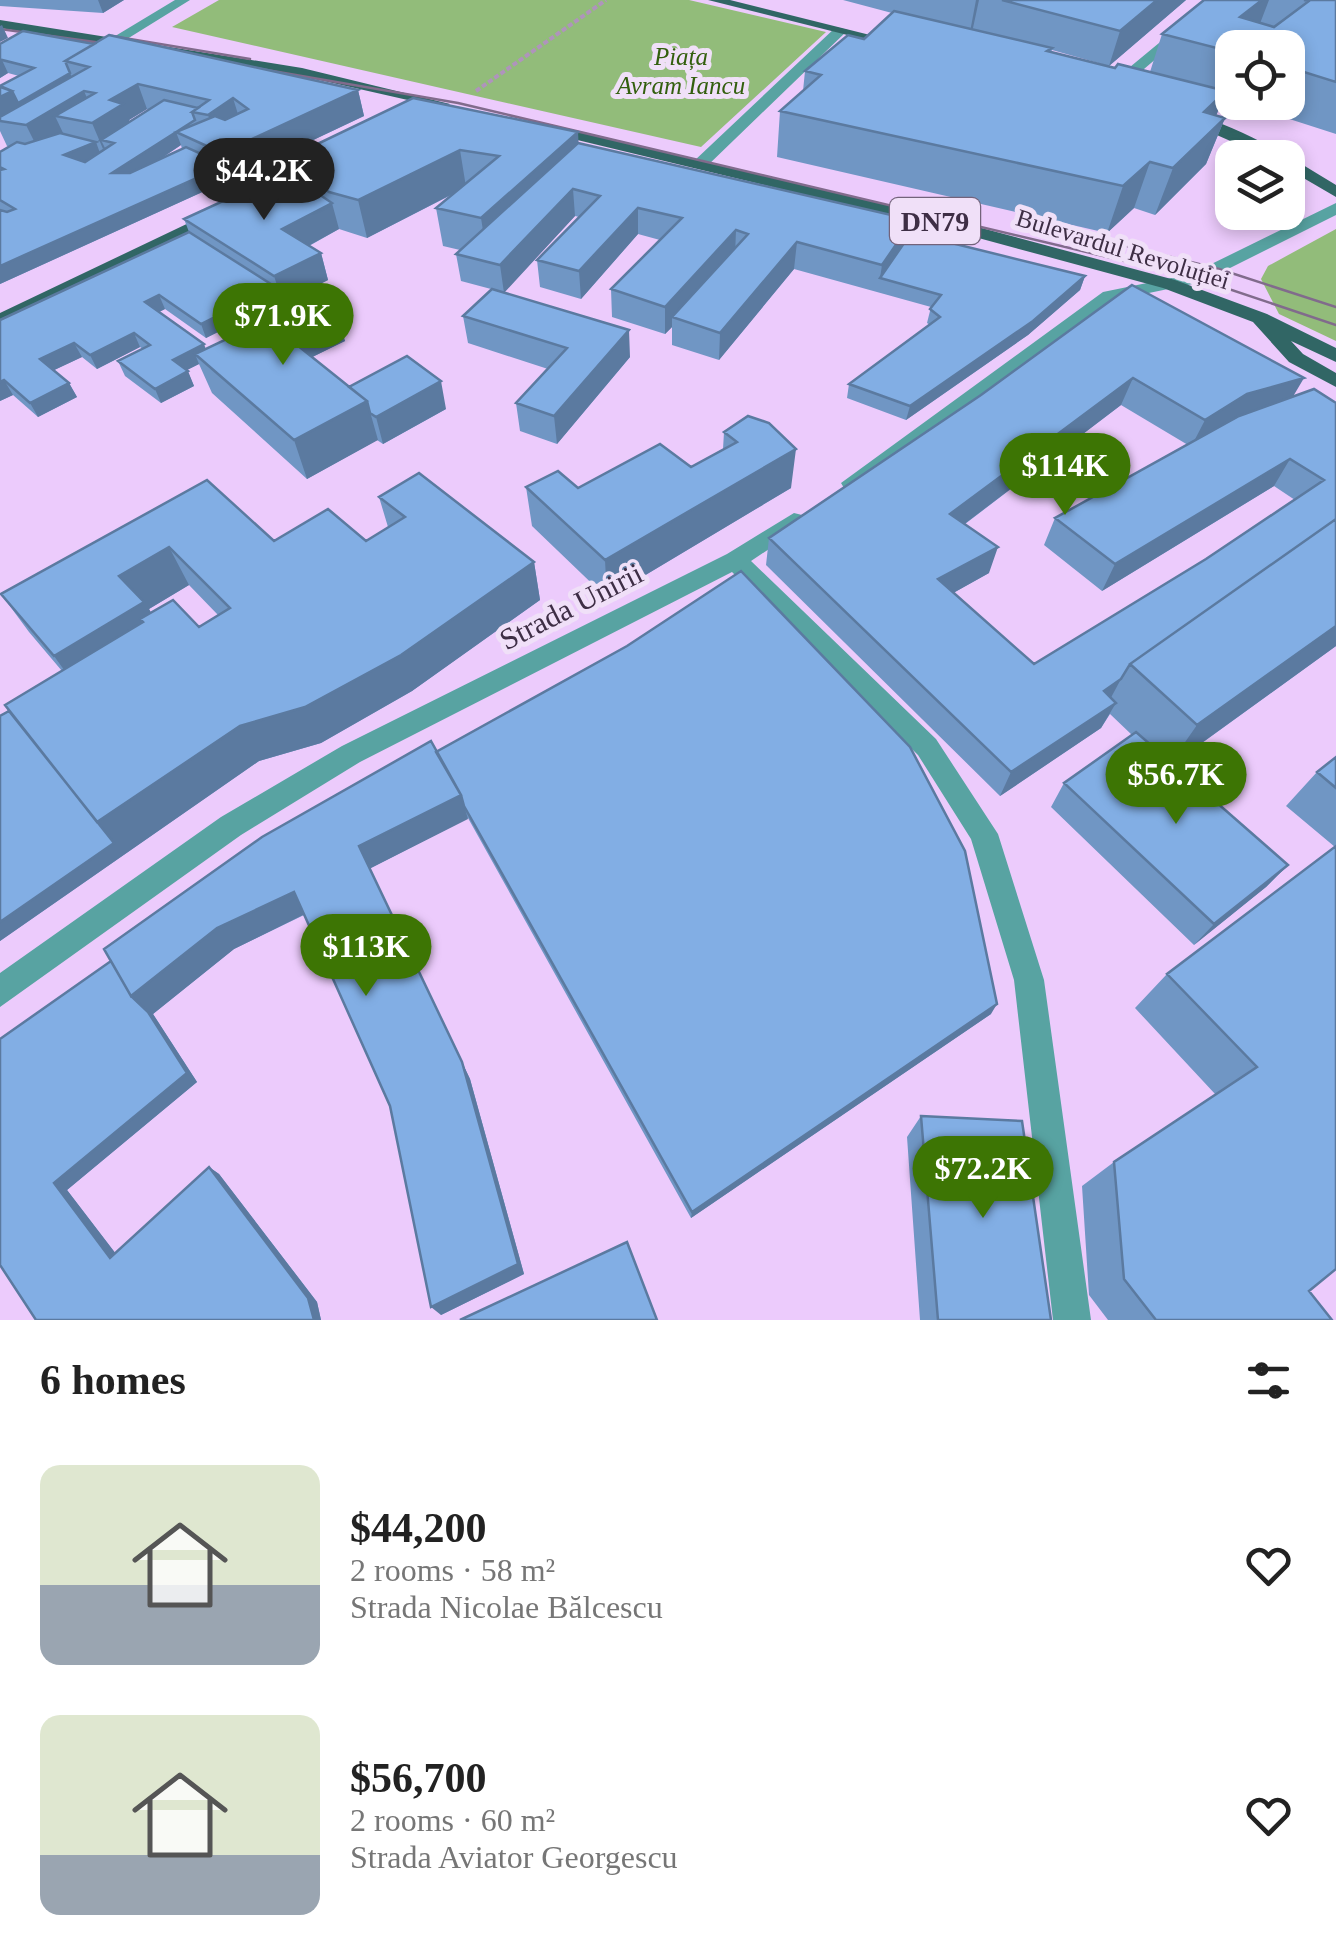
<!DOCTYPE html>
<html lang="en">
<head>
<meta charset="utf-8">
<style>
	body { margin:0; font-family:Georgia,serif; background:#f2f2f2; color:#222; height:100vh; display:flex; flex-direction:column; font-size:38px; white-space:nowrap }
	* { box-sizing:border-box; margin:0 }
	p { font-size:32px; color:#767676 }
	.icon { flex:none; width:55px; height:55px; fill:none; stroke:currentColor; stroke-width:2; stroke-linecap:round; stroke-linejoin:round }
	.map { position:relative; height:1320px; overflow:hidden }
	.drawer { display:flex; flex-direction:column; background:#fff; flex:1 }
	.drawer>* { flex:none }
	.controls { position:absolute; left:1215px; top:30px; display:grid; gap:20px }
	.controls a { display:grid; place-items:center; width:90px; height:90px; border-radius:20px; background:#fff; box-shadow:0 5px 15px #0003; font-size:50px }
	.price { position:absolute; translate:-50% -85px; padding:0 22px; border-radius:35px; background:#3d7504; color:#fff; font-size:32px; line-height:65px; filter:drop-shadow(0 2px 5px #0008) }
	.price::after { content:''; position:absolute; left:50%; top:60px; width:30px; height:22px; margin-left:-15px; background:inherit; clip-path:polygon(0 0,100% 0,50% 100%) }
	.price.current { background:#222; color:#fff }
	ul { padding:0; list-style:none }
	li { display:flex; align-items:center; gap:30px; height:250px; padding:0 40px }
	li span { display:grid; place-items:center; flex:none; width:280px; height:200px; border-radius:20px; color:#555 }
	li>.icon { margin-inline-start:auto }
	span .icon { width:120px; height:120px; fill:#fffc; stroke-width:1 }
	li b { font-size:42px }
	h2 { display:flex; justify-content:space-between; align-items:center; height:120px; padding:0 40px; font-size:42px }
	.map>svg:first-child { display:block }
	.green { fill:#92bc7a }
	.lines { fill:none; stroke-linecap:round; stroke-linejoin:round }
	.path { stroke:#af94bc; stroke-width:4; stroke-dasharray:5 2.5; stroke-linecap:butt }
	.minor { fill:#58a3a2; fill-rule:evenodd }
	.major { fill:#316665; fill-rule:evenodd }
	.tram { stroke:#816b8c; stroke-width:2.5 }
	.wall { fill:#7096c4; fill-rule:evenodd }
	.shaded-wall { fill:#5b7aa0 }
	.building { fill:#82aee4; stroke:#5b7aa0; stroke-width:2.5 }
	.labels { text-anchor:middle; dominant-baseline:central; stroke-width:10; stroke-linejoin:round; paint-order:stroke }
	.far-park-label { font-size:25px; font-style:italic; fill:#335f0e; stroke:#f0e0f8 }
	.far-street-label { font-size:25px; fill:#3e2e45; stroke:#f0e0f8 }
	.shield { fill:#f0e0f8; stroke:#73637b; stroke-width:2.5 }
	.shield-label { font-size:28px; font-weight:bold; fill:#3e2e45 }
	.street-label { font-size:30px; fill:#3e2e45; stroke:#f0e0f8 }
</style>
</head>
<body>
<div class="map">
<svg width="1336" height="1320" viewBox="0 0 1336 1320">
	<rect width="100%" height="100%" fill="#eccbfc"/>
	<!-- green -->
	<path class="green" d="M 219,0 L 689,0 L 826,32 L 701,147 L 172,27 Z
		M 1336,229 L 1336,341 L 1279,314 L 1261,279 L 1268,266 Z"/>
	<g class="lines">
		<!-- path -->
		<path class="path" d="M 476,91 L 606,0"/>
		<!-- minor -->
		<path class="minor" d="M 175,0 L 190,0 L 119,44 L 107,41 Z
			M 1211,0 L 1225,0 L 1117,92 L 1107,92 L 1107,86 Z
			M 836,27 L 848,30 L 705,168 L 693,168 L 693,162 Z
			M 1336,203 L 1336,215 L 1202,282 L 1115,300 L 860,488 L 844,488 L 841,483 L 1103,292 L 1191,274 Z
			M 794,513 L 802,515 L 805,521 L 802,527 L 751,561 L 936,739 L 998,834 L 1044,980 L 1091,1320 L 1053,1320 L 1014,980 L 971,839 L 918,755 L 732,572 L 360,762 L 241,835 L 0,1007 L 0,973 L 221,817 L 342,746 L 727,554 Z"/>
		<!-- major -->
		<path class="major" d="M 708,0 L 730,0 L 906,44 L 899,48 Z
			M 0,20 L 302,68 L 450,104 L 443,108 L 302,76 L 0,28 Z
			M 1190,113 C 1244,129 1289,156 1336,185 L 1336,197 L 1288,169 L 1288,158 L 1269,158 L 1185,121 L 1182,118 Z
			M 545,123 L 948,219 L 1175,280 L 1267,314 L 1336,348 L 1336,362 L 1291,341 L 1303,354 L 1336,373 L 1336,387 L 1289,362 L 1253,322 L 1163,288 L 938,227 L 540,131 L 540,125 Z
			M 216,210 L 222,211 L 222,219 L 0,326 L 0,313 Z"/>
		<!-- tram -->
		<path class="tram" d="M 0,29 L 124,46
			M 112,36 L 250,59
			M 232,64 L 458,103 L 1196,278 L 1336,325
			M 1115,243 L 1219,269 L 1336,307"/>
	</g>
	<!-- wall -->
	<path class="wall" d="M 0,0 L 124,0 L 103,13 L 0,6 Z
		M 843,0 L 1186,0 L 1109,66 L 1052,50 L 1051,52 L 1115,68 L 1150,72 L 1162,34 L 1204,0 L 1336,0 L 1336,134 L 1237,102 L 1288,102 L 1288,48 L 1232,48 L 1232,101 L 1223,99 L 1216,116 L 1225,118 L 1206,164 L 1155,215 L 1134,208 L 1107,233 L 777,157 L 780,111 L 803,91 L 805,71 L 864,39 L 892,13 Z
		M 0,44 L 358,90 L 364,116 L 231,179 L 0,284 L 0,152 L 10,146 L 7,146 L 0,131 L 0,86 L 19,76 L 8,73 L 0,78 ZM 147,109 L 149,110 L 130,122 L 129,120 ZM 181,145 L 182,149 L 159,160 Z
		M 578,132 L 578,143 L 911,233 L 1085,276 L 1080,290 L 1028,335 L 906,420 L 847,398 L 849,384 L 930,325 L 927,323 L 931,307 L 794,269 L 719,360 L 672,345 L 672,327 L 665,334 L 612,317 L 611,289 L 660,240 L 638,234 L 581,299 L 540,287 L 537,260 L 579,217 L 575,216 L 504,292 L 630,357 L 557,444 L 520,431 L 516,403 L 548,369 L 468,343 L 463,316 L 491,289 L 461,281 L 456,254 L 460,250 L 443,246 L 436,208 L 455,193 L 367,238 L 339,229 L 309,246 L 321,253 L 328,280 L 314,287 L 345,341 L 312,357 L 349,387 L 446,409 L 383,444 L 377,440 L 307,479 L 212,393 L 199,364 L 187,370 L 194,386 L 161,403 L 125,376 L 118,361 L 143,349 L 140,347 L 97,369 L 82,357 L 54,370 L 69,383 L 77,397 L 38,417 L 13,395 L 0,401 L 0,320 L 189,232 L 184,219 L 286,172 L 282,161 ZM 165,309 L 206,338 L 236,323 L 247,330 L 206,349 L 159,312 Z
		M 1132,285 L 1293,397 L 1336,403 L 1336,646 L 1173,764 L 1288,865 L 1266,887 L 1194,945 L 1051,807 L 1064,783 L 1132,735 L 1110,714 L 1101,728 L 1000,796 L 766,565 L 769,538 L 981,395 ZM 1121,405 L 1188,445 L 1055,518 L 1044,545 L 1102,591 L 1274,486 L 1295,500 L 1206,559 L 1034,664 L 953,593 L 989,573 L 965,524 Z
		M 724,432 L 791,488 L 607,598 L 532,526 L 526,487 L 578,488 L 691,467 L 723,449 Z
		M 207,480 L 274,541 L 366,541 L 388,527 L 379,497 L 534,562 L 540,600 L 412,691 L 321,743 L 259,761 L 0,941 L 0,716 L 62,671 L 29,632 L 1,594 ZM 189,585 L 218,615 L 199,627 L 151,613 L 149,609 Z
		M 437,752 L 991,1014 L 691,1218 L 468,818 L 369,869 L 470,1079 L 524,1274 L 441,1315 L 390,1106 L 304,915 L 234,949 L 153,1014 L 197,1082 L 67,1190 L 115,1253 L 209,1167 L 219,1174 L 317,1302 L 321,1320 L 36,1320 L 0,1039 Z
		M 1336,757 L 1336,1269 L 1309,1291 L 1332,1320 L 1108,1320 L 1089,1295 L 1082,1186 L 1114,1162 L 1216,1095 L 1135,1008 L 1167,974 L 1335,847 L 1286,806 L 1317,772 Z
		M 921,1116 L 1051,1320 L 920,1320 L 907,1137 Z"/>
	<!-- shaded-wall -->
	<path class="shaded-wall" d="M 98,0 L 124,0 L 103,13 Z
		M 976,0 L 979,0 L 973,28 L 970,32 Z
		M 1157,0 L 1186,0 L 1109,66 L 1120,31 Z
		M 1262,0 L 1269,0 L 1256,34 L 1240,17 Z
		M 2,25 L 8,38 L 0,42 L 0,26 Z
		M 2,60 L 8,73 L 0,78 L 0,62 Z
		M 70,73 L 76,86 L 0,121 L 0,97 L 12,91 Z
		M 138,84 L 147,109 L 129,120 L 133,130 L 101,140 L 105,148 L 103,149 L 92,123 L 110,100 Z
		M 358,90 L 364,116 L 231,179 L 0,284 L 0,266 L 226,165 L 222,153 Z
		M 84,91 L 95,117 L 55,116 L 64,135 L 39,151 L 26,125 Z
		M 1226,91 L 1209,133 L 1225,118 L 1206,164 L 1155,215 L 1173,168 L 1204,112 Z
		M 233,98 L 241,124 L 216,140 L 208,115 Z
		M 176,132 L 181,145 L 118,187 L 112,173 Z
		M 578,132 L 580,169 L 487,256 L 481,218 Z
		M 96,142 L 101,156 L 70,169 L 64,155 Z
		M 460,150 L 466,187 L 367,238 L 358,200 Z
		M 1150,162 L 1134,208 L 1107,233 L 1123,186 Z
		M 573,189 L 575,216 L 504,293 L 500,265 Z
		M 332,203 L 339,229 L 290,256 L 282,229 Z
		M 638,208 L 638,234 L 581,299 L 579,271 Z
		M 913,220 L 908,247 L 880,278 L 882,265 Z
		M 736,230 L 735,257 L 672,317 L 672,327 L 665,334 L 665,307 Z
		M 797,242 L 794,269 L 719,360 L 720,333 Z
		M 321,253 L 328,280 L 283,303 L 274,276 Z
		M 1085,276 L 1080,290 L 1028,335 L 906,420 L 910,406 Z
		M 159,295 L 165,309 L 151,316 L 145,302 Z
		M 335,302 L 345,341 L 290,368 L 277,329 Z
		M 231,309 L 236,323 L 206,338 L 201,324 Z
		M 263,313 L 268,327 L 253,334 L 248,320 Z
		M 629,330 L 630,357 L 557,444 L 554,416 Z
		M 134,333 L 140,347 L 97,369 L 90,355 Z
		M 74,343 L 82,357 L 48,373 L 40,359 Z
		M 204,344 L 209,358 L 195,354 L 199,364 L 179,374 L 173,360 Z
		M 188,371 L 194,386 L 161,403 L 155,389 Z
		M 1133,378 L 1121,405 L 942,541 L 950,514 Z
		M 1304,378 L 1288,405 L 1191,447 L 1205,420 L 1247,394 Z
		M 4,380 L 13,395 L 0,401 L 0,382 Z
		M 441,381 L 446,409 L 383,444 L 376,417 Z
		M 69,383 L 77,397 L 38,417 L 30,403 Z
		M 367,401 L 378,440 L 307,479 L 294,440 Z
		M 796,449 L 791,488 L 607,598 L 605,560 Z
		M 1290,459 L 1274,486 L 1102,591 L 1115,564 Z
		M 169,547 L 189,585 L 149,609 L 166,639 L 140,619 L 156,646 L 80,692 L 54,656 L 119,576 Z
		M 998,547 L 989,573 L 930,606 L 938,579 Z
		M 534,562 L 540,600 L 412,691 L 321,743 L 259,761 L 0,941 L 0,922 L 97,822 L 240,726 Z
		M 1336,626 L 1336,646 L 1167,768 L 1197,725 Z
		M 1121,679 L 1107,705 L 1104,691 Z
		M 1116,703 L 1101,728 L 1000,796 L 1011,772 Z
		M 461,795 L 468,819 L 369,869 L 359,846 Z
		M 1288,865 L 1266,887 L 1194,945 L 1214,924 Z
		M 294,892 L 307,913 L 234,949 L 153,1014 L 197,1082 L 67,1190 L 123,1263 L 110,1258 L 54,1183 L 131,996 L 217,928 Z
		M 997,1004 L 991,1014 L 691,1218 L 692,1212 Z
		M 462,1062 L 470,1079 L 524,1274 L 441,1315 L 431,1307 Z
		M 209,1167 L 219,1174 L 317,1302 L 321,1320 L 314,1320 Z"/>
	<!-- building -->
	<path class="building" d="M 1002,0 L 1157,0 L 1120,31 Z
		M 1204,0 L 1262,0 L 1240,17 L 1274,27 L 1309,1 L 1304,0 L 1336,0 L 1336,82 L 1288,67 L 1288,48 L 1232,48 L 1232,52 L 1162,34 Z
		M 894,11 L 1052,48 L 1047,51 L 1115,68 L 1118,64 L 1226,91 L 1204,112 L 1225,118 L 1173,168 L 1150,162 L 1123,186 L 780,111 L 821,75 L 805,71 L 848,35 L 864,39 Z
		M 23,31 L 94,44 L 65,61 L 70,73 L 18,103 L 12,91 L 0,86 L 34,68 L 2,60 L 0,62 L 0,44 Z
		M 109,35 L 358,90 L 222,153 L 176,132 L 215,116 L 225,120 L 248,109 L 233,98 L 208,115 L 192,112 L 209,100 L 138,84 L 110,100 L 123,104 L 92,123 L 55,116 L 95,93 L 84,91 L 26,125 L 0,121 L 0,117 L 89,67 L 65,61 Z
		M 0,87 L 12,91 L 0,97 Z
		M 413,98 L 578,132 L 481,218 L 436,208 L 499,156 L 460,150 L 358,200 L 329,192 L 282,161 Z
		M 164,100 L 198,108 L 192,112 L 195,120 L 112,173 L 130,173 L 186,147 L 226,165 L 0,266 L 0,210 L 7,212 L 15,209 L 0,200 L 0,170 L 4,169 L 0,167 L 0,152 L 17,142 L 25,144 L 60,133 L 96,142 L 64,155 L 85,162 L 114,143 L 101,140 Z
		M 578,143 L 913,220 L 882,265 L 797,242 L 720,333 L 672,317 L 748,234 L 736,230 L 665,307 L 611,289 L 682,218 L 638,208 L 579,271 L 537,260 L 600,196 L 573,189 L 500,265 L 456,254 Z
		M 286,172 L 332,203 L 282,229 L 321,253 L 274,276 L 184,219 Z
		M 189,232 L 285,293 L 260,304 L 263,313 L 248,320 L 231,309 L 201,324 L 159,295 L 145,302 L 204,344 L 173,360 L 188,371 L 155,389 L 118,361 L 150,345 L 134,333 L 90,355 L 74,343 L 40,359 L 69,383 L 30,403 L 4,380 L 0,382 L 0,320 Z
		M 911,233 L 1085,276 L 1033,321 L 910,406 L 849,384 L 940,317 L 930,309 L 941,295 L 880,278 Z
		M 308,282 L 335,302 L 277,329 L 367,401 L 294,440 L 195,354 L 275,316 L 260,304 Z
		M 1132,285 L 1304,378 L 1247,394 L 1205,420 L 1133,378 L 950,514 L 998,547 L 938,579 L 1034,664 L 1206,559 L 1324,480 L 1290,459 L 1115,564 L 1055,518 L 1239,416 L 1314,389 L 1336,403 L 1336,519 L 1130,664 L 1121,679 L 1104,691 L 1116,703 L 1011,772 L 769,538 L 981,395 Z
		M 492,289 L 629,330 L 554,416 L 516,403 L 567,348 L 463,316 Z
		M 407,356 L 441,381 L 376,417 L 370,413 L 367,401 L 349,387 Z
		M 748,416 L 769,423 L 796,449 L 605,560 L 526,487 L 558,471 L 578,488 L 660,444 L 691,467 L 737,442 L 724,432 Z
		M 419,473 L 534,562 L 401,655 L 305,707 L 240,726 L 97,822 L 5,705 L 143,622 L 140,619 L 173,600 L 199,627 L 230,608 L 169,547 L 119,576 L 144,602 L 54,656 L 1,594 L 207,480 L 274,541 L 328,509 L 366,541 L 405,517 L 379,497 Z
		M 1336,519 L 1336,626 L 1197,725 L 1130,664 Z
		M 741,571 L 910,747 L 965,851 L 997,1004 L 692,1212 L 464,806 L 461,795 L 436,752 L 627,646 Z
		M 9,711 L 114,843 L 0,922 L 0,716 Z
		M 1136,732 L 1288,865 L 1214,924 L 1064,783 Z
		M 431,741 L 461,795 L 359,846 L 462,1062 L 518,1264 L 431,1307 L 390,1106 L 294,892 L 217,928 L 131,996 L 104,949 L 262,837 Z
		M 1336,757 L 1336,788 L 1317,772 Z
		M 1336,846 L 1336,1269 L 1309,1291 L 1332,1320 L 1156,1320 L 1124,1279 L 1114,1162 L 1257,1067 L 1167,974 Z
		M 111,961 L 131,996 L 148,1012 L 187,1073 L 54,1183 L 110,1258 L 209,1167 L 308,1298 L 314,1320 L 36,1320 L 0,1265 L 0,1039 Z
		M 921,1116 L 1022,1121 L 1051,1320 L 938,1320 Z
		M 627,1242 L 657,1320 L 460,1320 Z"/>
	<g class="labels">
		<!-- far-park labels -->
		<g class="far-park-label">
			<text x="681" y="56">Piața<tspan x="681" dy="29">Avram Iancu</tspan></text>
		</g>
		<!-- far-street labels -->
		<g class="far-street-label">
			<text transform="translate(1123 249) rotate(17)">Bulevardul Revoluției</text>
		</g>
		<!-- shield labels -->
		<rect class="shield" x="890" y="198" width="90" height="46" rx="8"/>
		<g class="shield-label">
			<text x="935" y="221">DN79</text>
		</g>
		<!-- street labels -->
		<g class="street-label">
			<text transform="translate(571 606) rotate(-27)">Strada Unirii</text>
		</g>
	</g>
</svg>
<div class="controls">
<a><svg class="icon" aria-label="locate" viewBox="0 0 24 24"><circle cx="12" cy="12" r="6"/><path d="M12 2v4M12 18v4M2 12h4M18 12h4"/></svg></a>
<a><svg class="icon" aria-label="layers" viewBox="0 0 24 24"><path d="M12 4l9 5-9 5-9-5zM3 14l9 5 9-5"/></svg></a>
</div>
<b class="price current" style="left:264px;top:223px">$44.2K</b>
<b class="price" style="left:283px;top:368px">$71.9K</b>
<b class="price" style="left:1065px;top:518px">$114K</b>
<b class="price" style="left:1176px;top:827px">$56.7K</b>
<b class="price" style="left:366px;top:999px">$113K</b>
<b class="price" style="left:983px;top:1221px">$72.2K</b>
</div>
<section class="drawer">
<h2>6 homes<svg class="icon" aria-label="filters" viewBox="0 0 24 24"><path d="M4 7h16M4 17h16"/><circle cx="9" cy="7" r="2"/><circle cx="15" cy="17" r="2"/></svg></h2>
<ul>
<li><span style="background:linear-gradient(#dfe7d0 60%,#9aa5b1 0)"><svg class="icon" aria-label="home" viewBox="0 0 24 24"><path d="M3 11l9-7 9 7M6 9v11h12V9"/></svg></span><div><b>$44,200</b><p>2 rooms · 58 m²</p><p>Strada Nicolae Bălcescu</p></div><svg class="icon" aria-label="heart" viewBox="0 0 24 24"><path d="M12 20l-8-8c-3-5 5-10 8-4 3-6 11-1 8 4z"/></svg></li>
<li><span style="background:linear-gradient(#dfe7d0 70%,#9aa5b1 0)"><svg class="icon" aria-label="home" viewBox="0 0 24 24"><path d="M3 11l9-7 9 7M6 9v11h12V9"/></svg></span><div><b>$56,700</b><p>2 rooms · 60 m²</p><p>Strada Aviator Georgescu</p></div><svg class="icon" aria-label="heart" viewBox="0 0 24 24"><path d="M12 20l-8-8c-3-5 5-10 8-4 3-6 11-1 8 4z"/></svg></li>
</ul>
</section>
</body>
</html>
